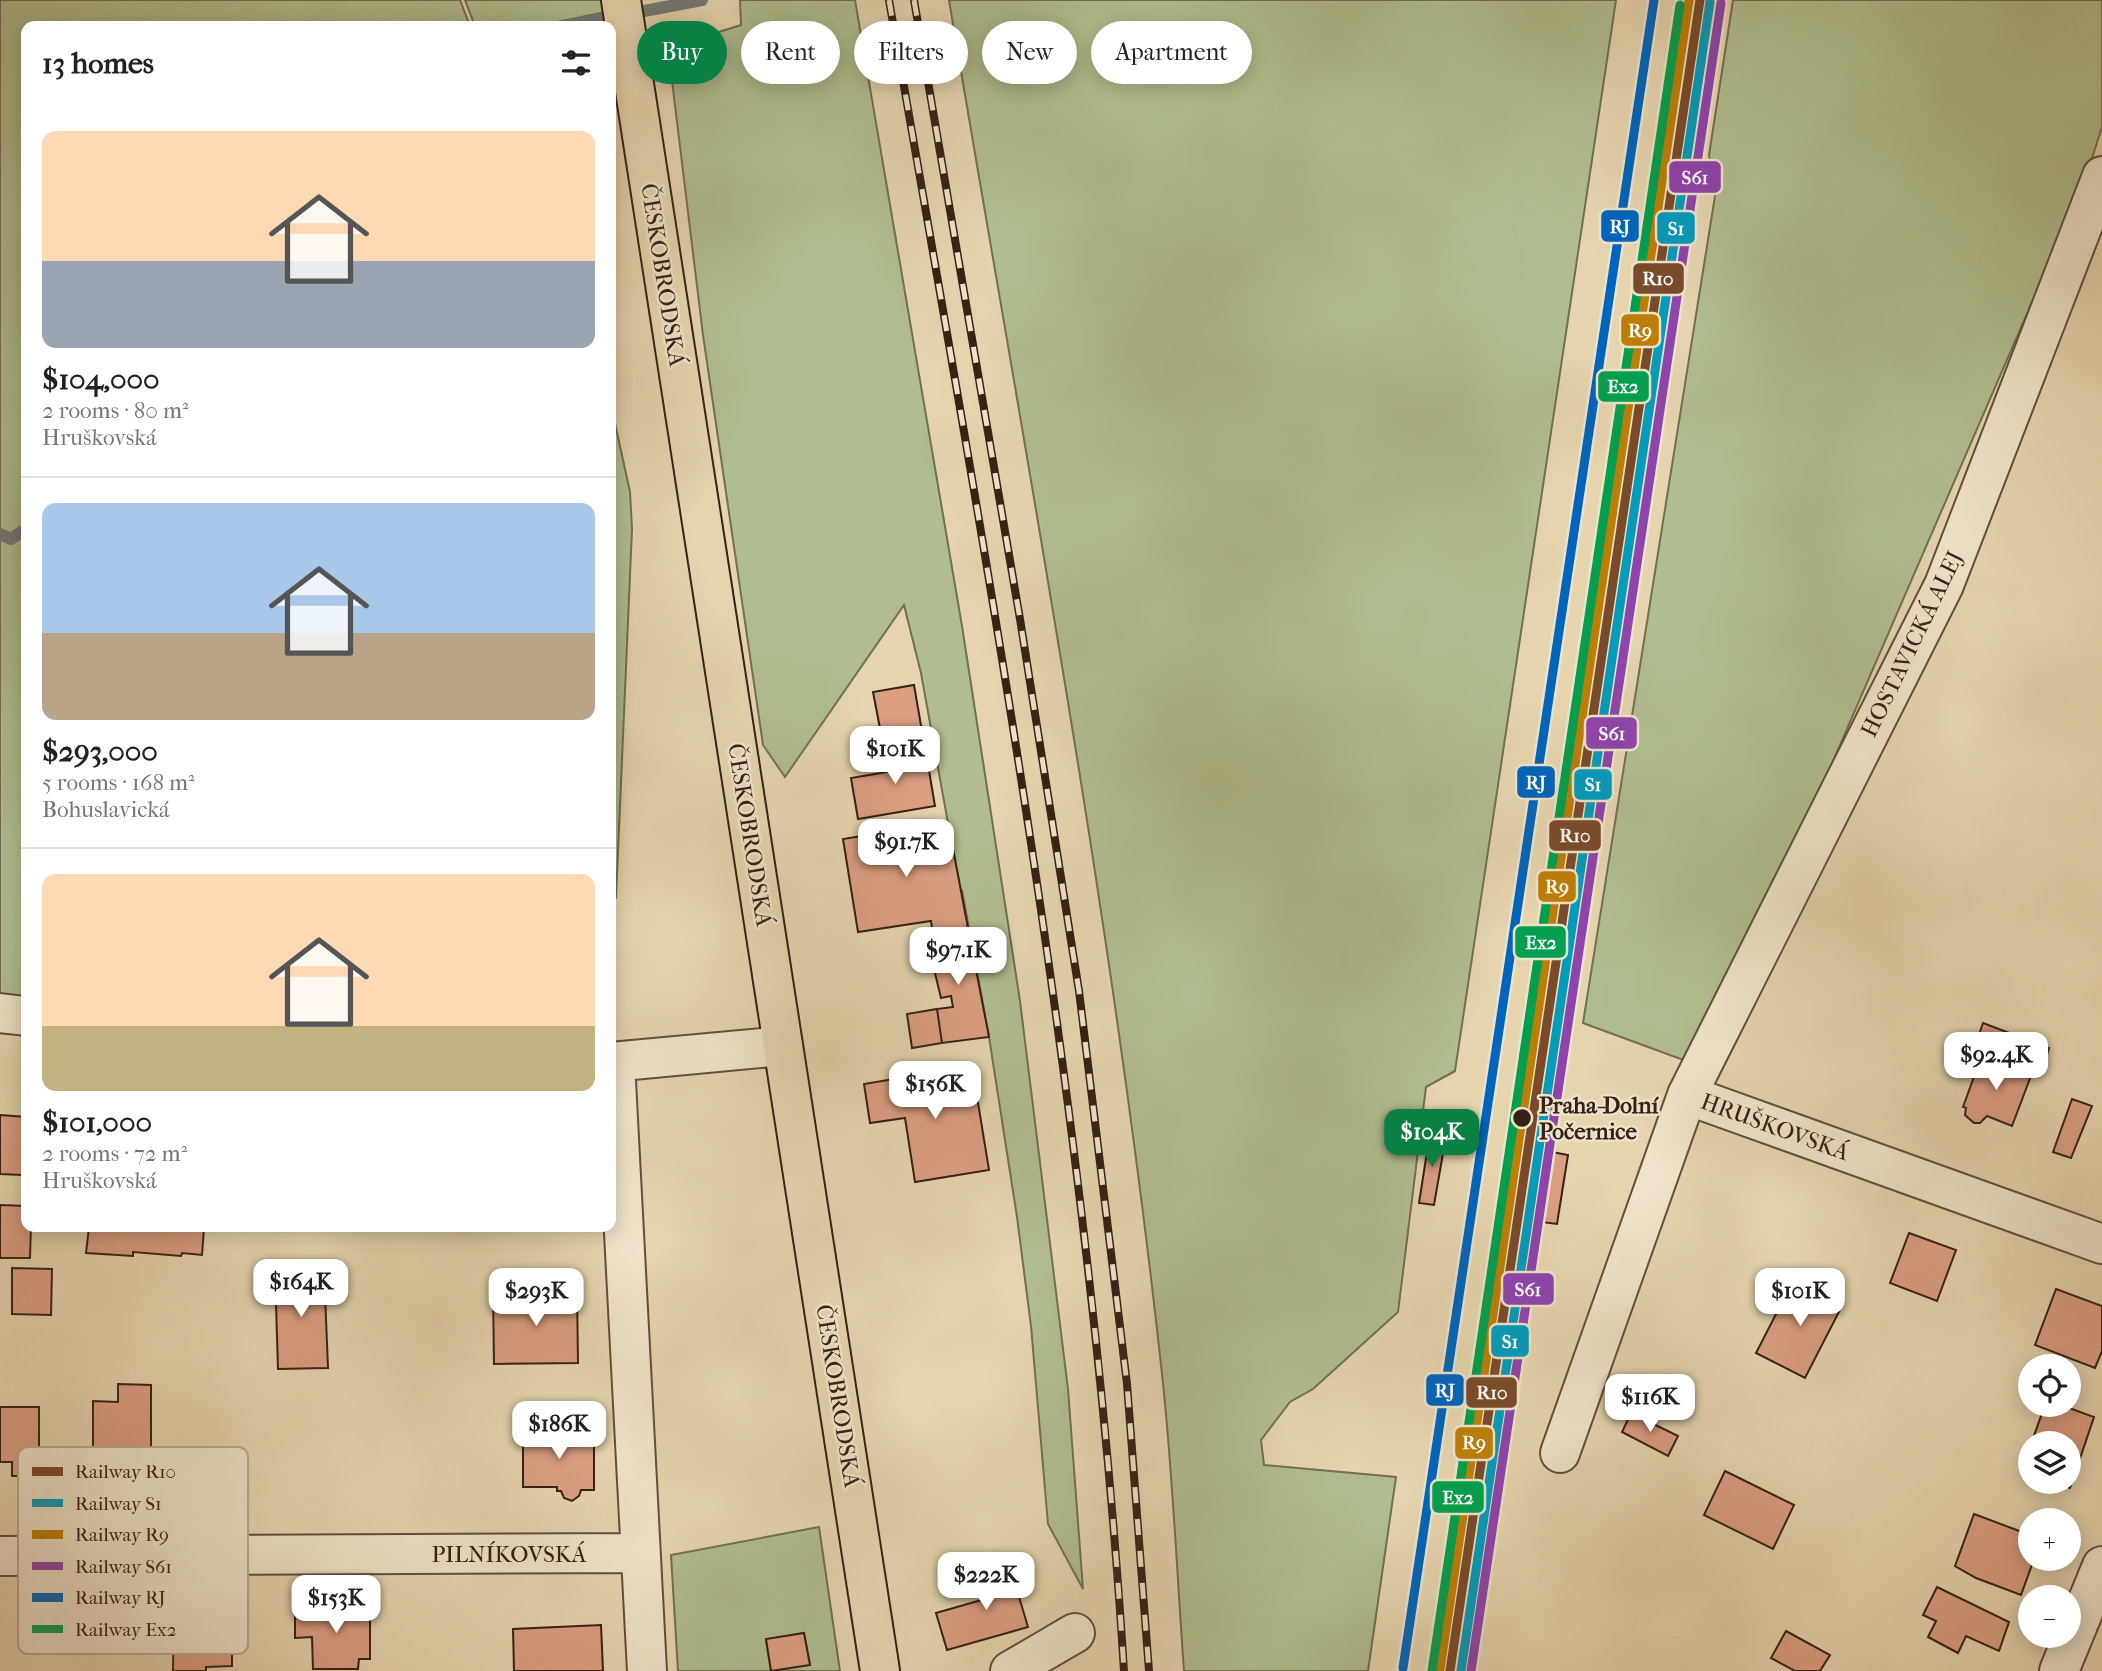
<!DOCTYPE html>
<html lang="en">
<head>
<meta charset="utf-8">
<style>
	body { margin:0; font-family:"IM FELL French Canon",serif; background:#f6f6f6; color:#222; height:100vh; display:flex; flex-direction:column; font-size:26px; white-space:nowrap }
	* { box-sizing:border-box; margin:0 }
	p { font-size:23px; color:#767676 }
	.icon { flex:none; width:38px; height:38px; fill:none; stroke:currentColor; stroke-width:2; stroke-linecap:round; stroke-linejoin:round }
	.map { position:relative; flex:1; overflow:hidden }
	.details { position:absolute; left:21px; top:21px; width:595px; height:1211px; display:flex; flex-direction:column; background:#fff; border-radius:14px; box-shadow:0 4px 18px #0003 }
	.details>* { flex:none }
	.top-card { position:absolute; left:637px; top:21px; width:665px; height:63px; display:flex; gap:14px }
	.tools { position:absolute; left:2018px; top:1354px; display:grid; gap:14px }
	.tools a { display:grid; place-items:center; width:63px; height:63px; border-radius:50%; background:#fff; box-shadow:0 4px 18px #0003; font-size:35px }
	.price { position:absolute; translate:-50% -60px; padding:0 16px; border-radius:14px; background:#fff; color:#222; font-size:23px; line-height:46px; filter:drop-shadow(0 2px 4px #0008) }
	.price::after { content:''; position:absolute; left:50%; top:42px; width:21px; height:16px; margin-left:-10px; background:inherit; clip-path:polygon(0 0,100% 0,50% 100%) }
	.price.selected { background:#0b8043; color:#fff }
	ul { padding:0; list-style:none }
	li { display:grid; align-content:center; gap:14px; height:371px; padding:0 21px }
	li+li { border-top:2px solid #e0e0e0 }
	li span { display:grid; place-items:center; height:217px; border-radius:14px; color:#555 }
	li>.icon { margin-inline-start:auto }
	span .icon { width:126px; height:126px; fill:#fffc; stroke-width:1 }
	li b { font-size:30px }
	h2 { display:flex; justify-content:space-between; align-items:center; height:84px; padding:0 21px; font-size:30px }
	.chip { padding:0 24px; border-radius:32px; background:#fff; box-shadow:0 4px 18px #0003; font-size:24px; line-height:63px }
	.chip.selected { background:#0b8043; color:#fff }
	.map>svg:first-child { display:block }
	.green { fill:#b0bd8e; stroke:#736f52; stroke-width:2 }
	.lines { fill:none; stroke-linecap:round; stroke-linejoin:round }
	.stream { stroke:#737a77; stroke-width:12 }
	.building { fill:#db9e81; stroke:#362116; stroke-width:2 }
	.street-casing { stroke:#624e3c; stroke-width:42 }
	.primary-casing { stroke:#362116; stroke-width:42 }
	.street { stroke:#eee3ca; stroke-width:38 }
	.primary { stroke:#e5d4ae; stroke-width:38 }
	.rail-casing { stroke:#362116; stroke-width:8 }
	.rail { stroke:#eee3ca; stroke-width:5; stroke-dasharray:16; stroke-linecap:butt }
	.rail-1-casing { stroke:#eee3ca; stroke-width:14 }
	.rail-2-casing { stroke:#eee3ca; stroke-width:14 }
	.rail-3-casing { stroke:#eee3ca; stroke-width:14 }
	.rail-4-casing { stroke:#eee3ca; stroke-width:14 }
	.rail-5-casing { stroke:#eee3ca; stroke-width:14 }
	.rail-6-casing { stroke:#eee3ca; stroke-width:14 }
	.rail-1 { stroke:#7a4b2a; stroke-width:9 }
	.rail-2 { stroke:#059bbc; stroke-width:9 }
	.rail-3 { stroke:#bd7e07; stroke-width:9 }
	.rail-4 { stroke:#8e44ad; stroke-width:9 }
	.rail-5 { stroke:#0065bd; stroke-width:9 }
	.rail-6 { stroke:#039f4e; stroke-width:9 }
	.stop-dot { fill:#362116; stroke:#eee3ca; stroke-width:2.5 }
	.labels { text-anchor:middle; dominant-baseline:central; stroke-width:5; stroke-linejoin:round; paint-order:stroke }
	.street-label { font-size:23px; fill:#362116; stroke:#eee3ca }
	.stop-label { font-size:23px; font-weight:bold; fill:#362116; stroke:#eee3ca; text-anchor:start }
	.key { fill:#eee3ca; stroke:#b7a994; stroke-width:2 }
	.key-label { font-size:19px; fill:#362116 }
	.line-badge { stroke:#eee3ca; stroke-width:2.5 }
	.badge-label { font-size:19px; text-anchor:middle; font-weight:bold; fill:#fff }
</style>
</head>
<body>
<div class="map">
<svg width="2102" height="1671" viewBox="0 0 2102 1671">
	<rect width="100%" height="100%" fill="#e5d4ae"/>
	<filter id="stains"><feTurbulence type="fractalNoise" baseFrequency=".00286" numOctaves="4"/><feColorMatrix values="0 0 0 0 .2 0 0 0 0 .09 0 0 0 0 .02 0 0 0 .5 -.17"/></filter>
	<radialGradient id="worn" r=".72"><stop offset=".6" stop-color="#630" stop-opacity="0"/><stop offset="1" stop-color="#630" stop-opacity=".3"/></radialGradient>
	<!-- green -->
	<path class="green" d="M 0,0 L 460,0 L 470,26 L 26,26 L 26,1012 L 0,1011 Z
		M 465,0 L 614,0 L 615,10 L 538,26 L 475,26 Z
		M 740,0 L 855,0 L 962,626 L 1020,1001 L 1068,1389 L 1083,1589 L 1048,1524 L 1031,1326 L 1017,1217 L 989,1037 L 962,890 L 960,890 L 921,673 L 904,605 L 785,777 L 763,745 L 703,335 L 668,48 L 741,25 Z
		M 949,0 L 1616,0 L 1455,1071 L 1426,1087 L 1398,1312 L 1313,1389 L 1290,1402 L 1261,1440 L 1264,1465 L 1396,1477 L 1368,1671 L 1184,1671 C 1177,1575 1173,1479 1163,1383 C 1113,919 1026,460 949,0 Z
		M 1733,0 L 2102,0 L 2102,127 L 2085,180 L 1830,768 L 1686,1061 L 1583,1023 L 1715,196 L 1709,155 Z
		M 611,405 L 630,492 L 632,529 L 616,898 L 611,898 Z
		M 819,1527 L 840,1671 L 774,1671 L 810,1665 L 804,1633 L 766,1640 L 771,1671 L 678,1671 L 671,1555 Z"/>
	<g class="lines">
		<!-- stream -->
		<path class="stream" d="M 565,26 L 702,0
			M 0,534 L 11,539 L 26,529"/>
	</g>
	<!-- building -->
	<path class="building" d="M 914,685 L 923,737 L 883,744 L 873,692 Z
		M 925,747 L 935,806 L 858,819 L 851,778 L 887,772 L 884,754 Z
		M 948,822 L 968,928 L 933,934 L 931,921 L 858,932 L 843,839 Z
		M 968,928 L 989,1037 L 942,1043 L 937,1009 L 953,1007 L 951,996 L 941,998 L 926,936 Z
		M 937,1009 L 942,1043 L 912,1048 L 907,1014 Z
		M 1983,1023 L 2049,1048 L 2045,1062 L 2022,1054 L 2019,1060 L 1976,1043 Z
		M 1982,1055 L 2032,1073 L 2012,1126 L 1987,1116 L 1980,1123 L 1974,1123 L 1965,1115 L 1966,1108 L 1963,1107 Z
		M 972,1066 L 989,1170 L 915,1182 L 905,1118 L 870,1123 L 864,1084 Z
		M 2072,1099 L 2092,1106 L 2071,1158 L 2053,1152 Z
		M 0,1115 L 26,1117 L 22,1175 L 0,1174 Z
		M 1430,1133 L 1446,1136 L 1434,1205 L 1419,1203 Z
		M 1552,1152 L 1568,1155 L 1557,1224 L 1541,1222 Z
		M 0,1205 L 26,1206 L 26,1227 L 31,1227 L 30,1258 L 0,1258 Z
		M 89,1227 L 204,1227 L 202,1255 L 182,1253 L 181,1256 L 133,1252 L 133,1256 L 86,1253 Z
		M 1909,1233 L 1956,1250 L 1937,1301 L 1890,1283 Z
		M 12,1268 L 52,1269 L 51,1315 L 12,1314 Z
		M 324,1269 L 328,1368 L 278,1369 L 275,1271 Z
		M 1795,1277 L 1844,1302 L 1805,1378 L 1756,1353 Z
		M 2056,1289 L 2102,1306 L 2102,1351 L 2095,1368 L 2035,1345 Z
		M 577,1291 L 578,1363 L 494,1364 L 493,1292 Z
		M 118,1384 L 151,1385 L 151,1496 L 93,1495 L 93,1401 L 118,1402 Z
		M 2045,1405 L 2061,1405 L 2094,1417 L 2070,1488 L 2053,1482 L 2068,1482 L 2068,1444 L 2031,1444 Z
		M 0,1407 L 39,1407 L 39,1476 L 12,1476 L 12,1462 L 0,1462 Z
		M 1631,1413 L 1678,1436 L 1668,1456 L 1622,1432 Z
		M 523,1431 L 594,1431 L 594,1490 L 581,1490 L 579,1496 L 572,1501 L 564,1498 L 561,1491 L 557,1491 L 557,1487 L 523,1487 Z
		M 1725,1471 L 1794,1505 L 1773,1549 L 1704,1515 Z
		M 1974,1514 L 2030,1535 L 2030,1559 L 2034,1559 L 2021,1595 L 1976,1578 L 1955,1566 Z
		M 1008,1560 L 1028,1627 L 947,1650 L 936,1613 L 992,1597 L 984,1567 Z
		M 1937,1587 L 2009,1622 L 1999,1651 L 1966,1636 L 1958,1653 L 1928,1637 L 1936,1621 L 1923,1615 Z
		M 232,1605 L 232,1666 L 206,1667 L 206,1671 L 173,1671 L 174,1606 Z
		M 338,1605 L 370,1605 L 370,1659 L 359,1659 L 358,1669 L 313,1669 L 312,1637 L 295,1638 L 295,1611 L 311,1611 L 312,1608 L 338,1608 Z
		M 601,1625 L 603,1671 L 514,1671 L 513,1629 Z
		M 1786,1631 L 1830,1655 L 1820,1671 L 1795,1671 L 1771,1658 Z
		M 804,1633 L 810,1665 L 771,1671 L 766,1639 Z"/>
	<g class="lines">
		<defs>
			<path id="street" d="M 0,1013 L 26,1016
				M 611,1062 L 783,1046
				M 615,1062 L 647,1671
				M 1687,1095 L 2102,1244
				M 1560,1453 L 1687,1095 L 1944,585 L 2102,176
				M 0,1556 L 640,1553
				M 1010,1671 L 1075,1633
				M 2059,1671 L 2102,1566"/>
			<path id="primary" d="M 621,0 L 880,1671"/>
		</defs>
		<!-- street casing -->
		<use href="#street" class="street-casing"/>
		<!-- primary casing -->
		<use href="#primary" class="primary-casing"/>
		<!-- street -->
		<use href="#street" class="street"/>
		<!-- primary -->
		<use href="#primary" class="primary"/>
		<defs>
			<path id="rail" d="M 889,0 C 985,554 1089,1109 1124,1671
				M 914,0 L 1020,619 L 1079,991 L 1127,1384 L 1149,1671"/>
		</defs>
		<!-- rail casing -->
		<use href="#rail" class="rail-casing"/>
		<!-- rail -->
		<use href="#rail" class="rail"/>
		<defs>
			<path id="rail-1" d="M 1450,1671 L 1700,0"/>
			<path id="rail-2" d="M 1461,1671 L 1710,2"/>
			<path id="rail-3" d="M 1440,1669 L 1689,0"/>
			<path id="rail-4" d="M 1471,1671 L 1721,3"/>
			<path id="rail-5" d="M 1403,1668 L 1654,0"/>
			<path id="rail-6" d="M 1432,1671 L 1680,5"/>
		</defs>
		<!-- rail-1 casing -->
		<use href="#rail-1" class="rail-1-casing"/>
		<!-- rail-2 casing -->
		<use href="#rail-2" class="rail-2-casing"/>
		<!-- rail-3 casing -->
		<use href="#rail-3" class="rail-3-casing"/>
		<!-- rail-4 casing -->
		<use href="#rail-4" class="rail-4-casing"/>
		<!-- rail-5 casing -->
		<use href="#rail-5" class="rail-5-casing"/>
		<!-- rail-6 casing -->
		<use href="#rail-6" class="rail-6-casing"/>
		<!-- rail-1 -->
		<use href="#rail-1" class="rail-1"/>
		<!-- rail-2 -->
		<use href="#rail-2" class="rail-2"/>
		<!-- rail-3 -->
		<use href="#rail-3" class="rail-3"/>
		<!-- rail-4 -->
		<use href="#rail-4" class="rail-4"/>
		<!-- rail-5 -->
		<use href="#rail-5" class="rail-5"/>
		<!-- rail-6 -->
		<use href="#rail-6" class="rail-6"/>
	</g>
	<!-- markers -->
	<circle class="stop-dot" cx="1522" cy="1118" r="10"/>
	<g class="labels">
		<!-- street labels -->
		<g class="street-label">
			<text transform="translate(663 275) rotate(81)">ČESKOBRODSKÁ</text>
			<text transform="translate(1912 644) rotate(-64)">HOSTAVICKÁ ALEJ</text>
			<text transform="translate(750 835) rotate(81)">ČESKOBRODSKÁ</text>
			<text transform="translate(1775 1127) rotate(20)">HRUŠKOVSKÁ</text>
			<text transform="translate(838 1396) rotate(81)">ČESKOBRODSKÁ</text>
			<text x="509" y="1554">PILNÍKOVSKÁ</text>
		</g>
		<!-- stop labels -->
		<g class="stop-label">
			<text x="1539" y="1105">Praha-Dolní<tspan x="1539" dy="26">Počernice</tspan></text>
		</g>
	</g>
	<!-- legend -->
	<rect x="18" y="1447" width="230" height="207" rx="10" class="key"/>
	<rect x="32" y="1467" width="31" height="9" fill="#7a4b2a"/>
	<rect x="32" y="1499" width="31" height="8" fill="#059bbc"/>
	<rect x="32" y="1530" width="31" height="9" fill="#bd7e07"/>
	<rect x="32" y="1562" width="31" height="8" fill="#8e44ad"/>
	<rect x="32" y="1593" width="31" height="9" fill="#0065bd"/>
	<rect x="32" y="1625" width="31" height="8" fill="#039f4e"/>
	<g class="key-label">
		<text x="75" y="1478">Railway R10</text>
		<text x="75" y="1510">Railway S1</text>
		<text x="75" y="1541">Railway R9</text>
		<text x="75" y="1573">Railway S61</text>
		<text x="75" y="1604">Railway RJ</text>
		<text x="75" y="1636">Railway Ex2</text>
	</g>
	<g class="line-badge">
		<rect x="1668" y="160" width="54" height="34" rx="7" fill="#8e44ad"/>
		<rect x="1600" y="209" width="40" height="34" rx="7" fill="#0065bd"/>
		<rect x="1656" y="211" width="40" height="34" rx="7" fill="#059bbc"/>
		<rect x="1632" y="262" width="53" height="33" rx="7" fill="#7a4b2a"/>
		<rect x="1620" y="313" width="40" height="34" rx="7" fill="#bd7e07"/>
		<rect x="1597" y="370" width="53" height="33" rx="7" fill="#039f4e"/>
		<rect x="1585" y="716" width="53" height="34" rx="7" fill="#8e44ad"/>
		<rect x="1516" y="765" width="40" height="34" rx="7" fill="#0065bd"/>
		<rect x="1573" y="768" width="40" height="33" rx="7" fill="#059bbc"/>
		<rect x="1548" y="819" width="54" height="33" rx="7" fill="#7a4b2a"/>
		<rect x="1537" y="870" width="40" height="33" rx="7" fill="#bd7e07"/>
		<rect x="1514" y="925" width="53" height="34" rx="7" fill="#039f4e"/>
		<rect x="1502" y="1272" width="53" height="34" rx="7" fill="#8e44ad"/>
		<rect x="1490" y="1324" width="40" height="34" rx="7" fill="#059bbc"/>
		<rect x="1425" y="1373" width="40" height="34" rx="7" fill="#0065bd"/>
		<rect x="1465" y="1376" width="53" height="33" rx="7" fill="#7a4b2a"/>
		<rect x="1454" y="1426" width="40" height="34" rx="7" fill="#bd7e07"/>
		<rect x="1431" y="1480" width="54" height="34" rx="7" fill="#039f4e"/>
	</g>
	<g class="badge-label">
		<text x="1695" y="184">S61</text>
		<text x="1620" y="233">RJ</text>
		<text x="1676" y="235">S1</text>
		<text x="1658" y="285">R10</text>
		<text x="1640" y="337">R9</text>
		<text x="1623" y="393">Ex2</text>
		<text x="1612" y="740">S61</text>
		<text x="1536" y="789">RJ</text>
		<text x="1593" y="791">S1</text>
		<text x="1575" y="842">R10</text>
		<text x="1557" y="893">R9</text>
		<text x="1541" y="949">Ex2</text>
		<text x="1528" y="1296">S61</text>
		<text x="1510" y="1348">S1</text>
		<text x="1445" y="1397">RJ</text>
		<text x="1492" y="1399">R10</text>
		<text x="1474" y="1449">R9</text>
		<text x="1458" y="1504">Ex2</text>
	</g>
	<rect width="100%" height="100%" filter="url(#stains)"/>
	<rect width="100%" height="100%" fill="url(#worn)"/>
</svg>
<div class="tools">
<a><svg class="icon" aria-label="locate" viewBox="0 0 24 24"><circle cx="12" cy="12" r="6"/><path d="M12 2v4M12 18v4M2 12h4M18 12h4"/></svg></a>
<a><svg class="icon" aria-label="layers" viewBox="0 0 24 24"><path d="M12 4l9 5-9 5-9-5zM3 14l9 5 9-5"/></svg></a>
<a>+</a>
<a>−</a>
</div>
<b class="price" style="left:895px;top:786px">$101K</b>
<b class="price" style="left:906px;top:879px">$91.7K</b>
<b class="price" style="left:958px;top:987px">$97.1K</b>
<b class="price" style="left:1996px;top:1092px">$92.4K</b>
<b class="price" style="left:935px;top:1121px">$156K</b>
<b class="price selected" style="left:1432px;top:1169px">$104K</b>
<b class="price" style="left:301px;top:1319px">$164K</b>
<b class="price" style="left:536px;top:1328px">$293K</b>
<b class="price" style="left:1800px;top:1328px">$101K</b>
<b class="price" style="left:1650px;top:1434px">$116K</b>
<b class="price" style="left:559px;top:1461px">$186K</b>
<b class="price" style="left:986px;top:1612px">$222K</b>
<b class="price" style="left:336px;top:1635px">$153K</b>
<div class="top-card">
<a class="chip selected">Buy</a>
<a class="chip">Rent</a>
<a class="chip">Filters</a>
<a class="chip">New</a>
<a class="chip">Apartment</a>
</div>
<section class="details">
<h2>13 homes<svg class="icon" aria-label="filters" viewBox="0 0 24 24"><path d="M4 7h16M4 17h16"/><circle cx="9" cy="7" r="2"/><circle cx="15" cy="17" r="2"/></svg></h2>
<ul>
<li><span style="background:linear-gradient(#ffd9b3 60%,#9aa5b1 0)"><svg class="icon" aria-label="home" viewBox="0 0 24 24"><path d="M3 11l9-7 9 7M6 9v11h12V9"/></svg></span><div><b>$104,000</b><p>2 rooms · 80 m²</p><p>Hruškovská</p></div></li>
<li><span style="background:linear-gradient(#a9c7e8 60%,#b9a48a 0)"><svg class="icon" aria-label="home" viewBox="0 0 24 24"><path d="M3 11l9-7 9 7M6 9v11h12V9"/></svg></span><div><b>$293,000</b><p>5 rooms · 168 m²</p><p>Bohuslavická</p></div></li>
<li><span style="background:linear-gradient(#ffd9b3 70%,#c2b280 0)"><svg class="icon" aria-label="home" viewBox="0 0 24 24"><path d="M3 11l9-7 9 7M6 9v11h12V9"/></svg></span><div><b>$101,000</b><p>2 rooms · 72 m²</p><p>Hruškovská</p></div></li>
</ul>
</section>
</div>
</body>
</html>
